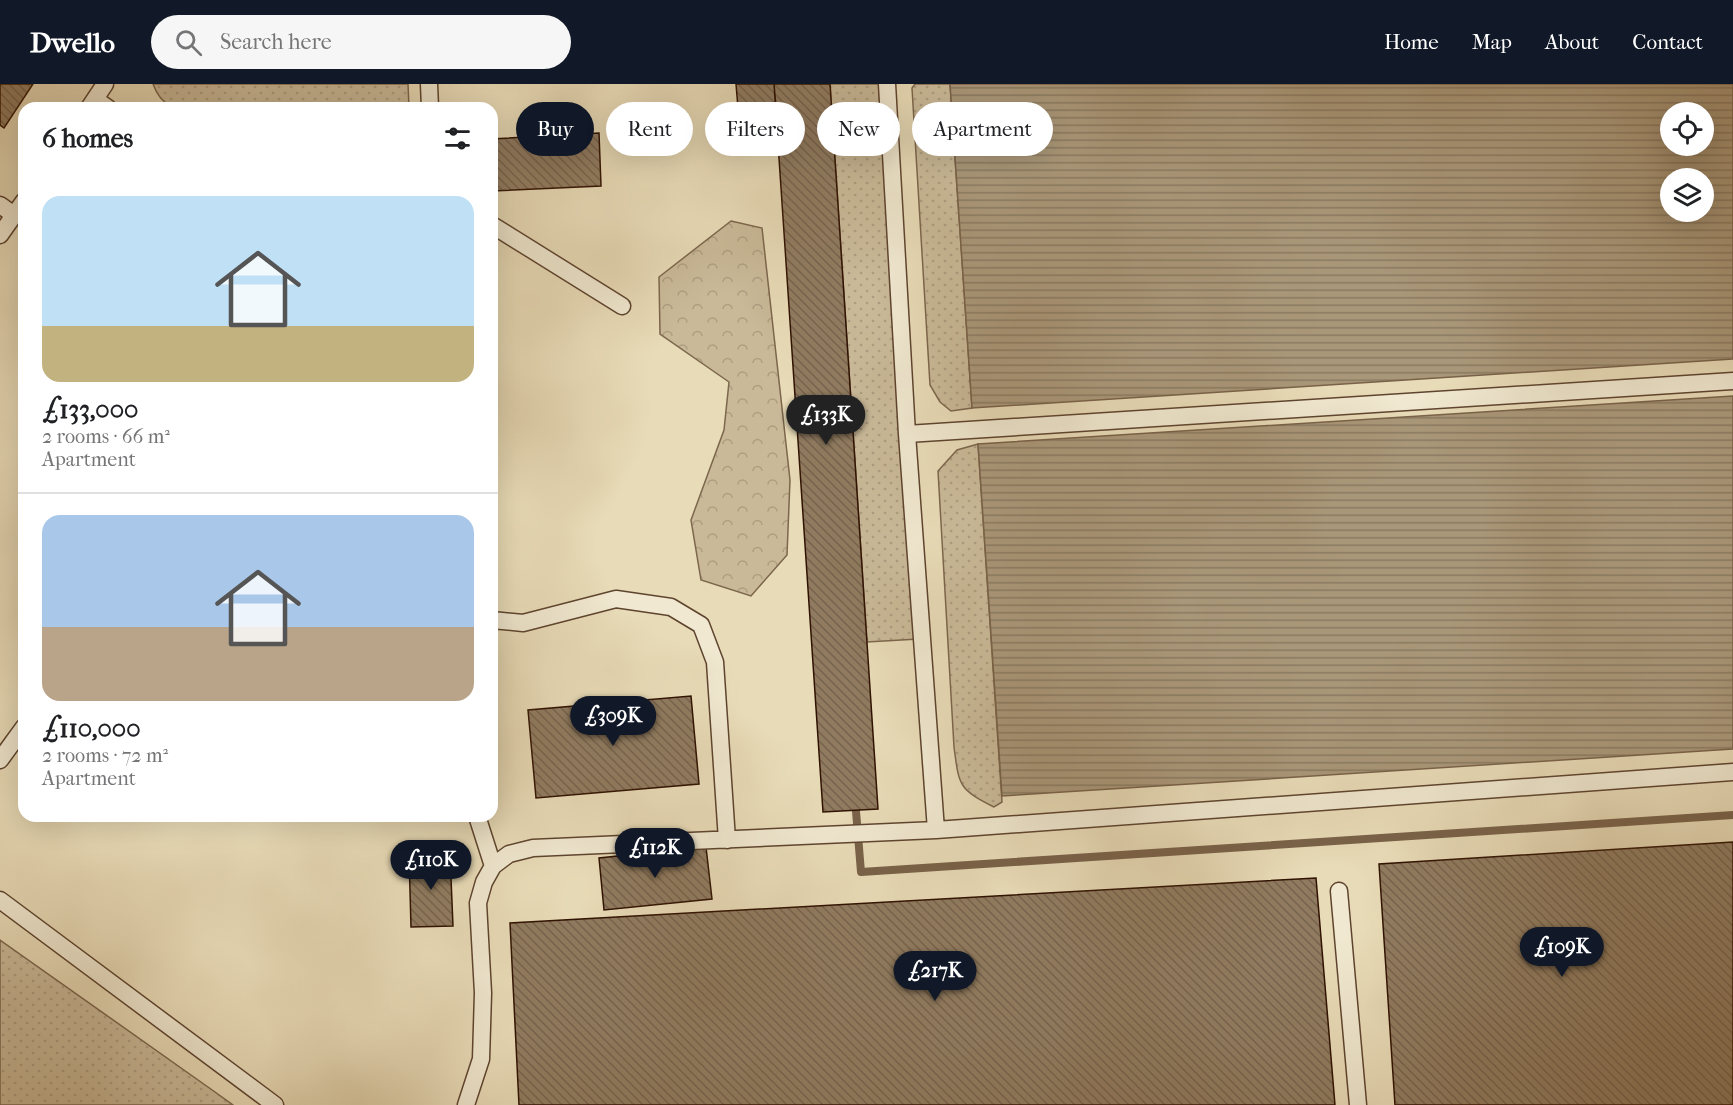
<!DOCTYPE html>
<html lang="en">
<head>
<meta charset="utf-8">
<style>
	body { margin:0; font-family:"IM FELL French Canon",serif; background:#f6f6f6; color:#202124; height:100vh; display:flex; flex-direction:column; font-size:22px; white-space:nowrap }
	* { box-sizing:border-box; margin:0 }
	p { font-size:20px; color:#757577 }
	.icon { flex:none; width:33px; height:33px; fill:none; stroke:currentColor; stroke-width:2; stroke-linecap:round; stroke-linejoin:round }
	.map { position:relative; flex:1; overflow:hidden }
	.drawer { position:absolute; left:18px; top:18px; width:480px; height:720px; display:flex; flex-direction:column; background:#fff; border-radius:18px; box-shadow:0 6px 24px #0002 }
	.drawer>* { flex:none }
	.guide { position:absolute; left:516px; top:18px; width:570px; height:54px; display:flex; gap:12px }
	.tools { position:absolute; left:1660px; top:18px; display:grid; gap:12px }
	.tools a { display:grid; place-items:center; width:54px; height:54px; border-radius:50%; background:#fff; box-shadow:0 6px 24px #0002; font-size:30px }
	.price { position:absolute; translate:-50% -51px; padding:0 14px; border-radius:21px; background:#111827; color:#fff; font-size:20px; line-height:39px; filter:drop-shadow(0 2px 3px #0008) }
	.price::after { content:''; position:absolute; left:50%; top:36px; width:18px; height:14px; margin-left:-9px; background:inherit; clip-path:polygon(0 0,100% 0,50% 100%) }
	.price.current { background:#222; color:#fff }
	ul { padding:0; list-style:none }
	li { display:grid; align-content:center; gap:12px; height:318px; padding:0 24px }
	li+li { border-top:2px solid #e0e0e0 }
	li span { display:grid; place-items:center; height:186px; border-radius:18px; color:#555 }
	li>.icon { margin-inline-start:auto }
	span .icon { width:108px; height:108px; fill:#fffc; stroke-width:1 }
	li b { font-size:26px }
	h2 { display:flex; justify-content:space-between; align-items:center; height:72px; padding:0 24px; font-size:26px }
	.tag { padding:0 21px; border-radius:27px; background:#fff; box-shadow:0 6px 24px #0002; font-size:21px; line-height:54px }
	.tag.current { background:#111827; color:#fff }
	header { display:flex; align-items:center; gap:36px; box-sizing:border-box; height:84px; padding:0 30px; background:#111827; color:#fff }
	header strong { font-size:28px }
	nav { display:flex; gap:33px; margin-inline-start:auto; font-size:21px }
	.search { width:420px; height:54px; background:#f6f6f6; display:flex; align-items:center; gap:15px; box-sizing:border-box; padding:0 21px; border-radius:33px; color:#757577; font-size:22px }
	.map>svg:first-child { display:block }
	.grass { fill:url(#grass-dots); stroke:#7c664d; stroke-width:1.5 }
	.forest { fill:url(#forest-crowns); stroke:#7c664d; stroke-width:1.5 }
	.water { fill:url(#water-rules); stroke:#796249; stroke-width:1.5; fill-rule:evenodd }
	.lines { fill:none; stroke-linecap:round; stroke-linejoin:round }
	.stream { stroke:#796249; stroke-width:8 }
	.building { fill:url(#building-back-hatch); stroke:#301202; stroke-width:1.5 }
	.service-casing { stroke:#5e442f; stroke-width:19 }
	.service { stroke:#f0e8d0; stroke-width:16 }
</style>
</head>
<body>
<header>
<strong>Dwello</strong>
<div class="search"><svg class="icon" aria-label="search" viewBox="0 0 24 24"><circle cx="10" cy="10" r="6"/><path d="M15 15l6 6"/></svg>Search here</div>
<nav><a>Home</a><a>Map</a><a>About</a><a>Contact</a></nav>
</header>
<div class="map">
<svg width="1733" height="1021" viewBox="0 0 1733 1021">
	<defs>
		<pattern id="grass-dots" width="8" height="8" patternUnits="userSpaceOnUse" patternTransform="scale(1.5)"><rect width="8" height="8" fill="#c9b998"/><path d="M2 2h.1M6 6h.1" fill="none" stroke="#ad9e81" stroke-width="1.8" stroke-linecap="round"/></pattern>
		<pattern id="forest-crowns" width="20" height="18" patternUnits="userSpaceOnUse" patternTransform="scale(1.5)"><rect width="20" height="18" fill="#c9b998"/><path d="M2 6a3 3 0 1 1 6 0M12 15a3 3 0 1 1 6 0" fill="none" stroke="#ad9e81"/></pattern>
		<pattern id="water-rules" width="6" height="5" patternUnits="userSpaceOnUse" patternTransform="scale(1.5)"><rect width="6" height="5" fill="#a99779"/><path d="M0 2.5h6" fill="none" stroke="#8a7a61"/></pattern>
		<pattern id="building-back-hatch" width="6" height="6" patternUnits="userSpaceOnUse" patternTransform="scale(1.5)"><rect width="6" height="6" fill="#907b60"/><path d="M-1 5l2 2M0 0l6 6M5-1l2 2" fill="none" stroke="#76634d"/></pattern>
	</defs>
	<rect width="100%" height="100%" fill="#e8dbb7"/>
	<filter id="stains"><feTurbulence type="fractalNoise" baseFrequency=".00333" numOctaves="4"/><feColorMatrix values="0 0 0 0 .2 0 0 0 0 .09 0 0 0 0 .02 0 0 0 .5 -.17"/></filter>
	<radialGradient id="worn" r=".72"><stop offset=".6" stop-color="#630" stop-opacity="0"/><stop offset="1" stop-color="#630" stop-opacity=".3"/></radialGradient>
	<!-- grass -->
	<path class="grass" d="M 153,0 L 408,0 L 409,24 L 210,24 L 206,21 L 203,24 C 178,24 163,27 153,0 Z
		M 830,0 L 882,0 L 918,555 L 867,558 Z
		M 915,0 L 950,0 L 972,324 L 951,327 L 940,318 L 930,301 L 912,4 Z
		M 978,360 L 1002,718 L 994,723 C 958,705 959,701 954,663 L 938,387 L 957,366 Z
		M 0,856 L 215,1008 L 233,1021 L 0,1021 Z"/>
	<!-- forest -->
	<path class="forest" d="M 731,137 L 762,144 L 790,396 L 787,471 L 751,512 L 701,496 L 691,436 L 724,346 L 729,298 L 660,250 L 659,193 Z"/>
	<!-- water -->
	<path class="water" d="M 950,0 L 1733,0 L 1733,275 L 972,324 ZM 1671,28 L 1704,28 L 1704,62 L 1671,62 ZM 1671,94 L 1704,94 L 1704,128 L 1671,128 Z
		M 1733,312 L 1733,665 L 1002,712 L 978,360 Z"/>
	<g class="lines">
		<!-- stream -->
		<path class="stream" d="M 855,715 L 861,788 L 1733,731"/>
	</g>
	<!-- building -->
	<path class="building" d="M 0,0 L 33,0 L 4,44 L 0,41 Z
		M 736,0 L 774,0 L 779,57 L 741,60 Z
		M 774,0 L 830,0 L 878,725 L 823,728 Z
		M 599,49 L 601,102 L 492,107 L 492,55 Z
		M 691,612 L 699,700 L 536,714 L 528,626 Z
		M 1733,758 L 1733,1021 L 1395,1021 L 1379,780 Z
		M 706,763 L 712,815 L 604,826 L 599,774 Z
		M 450,770 L 453,842 L 411,843 L 409,771 Z
		M 1316,794 L 1335,1021 L 519,1021 L 510,839 Z"/>
	<g class="lines">
		<defs>
			<path id="service" d="M 429,0 L 430,24
				M 887,0 L 907,350 L 936,746
				M 95,15 L 108,24
				M 89,24 L 105,0
				M 0,121 L 14,131
				M 492,141 L 622,222
				M 0,151 L 24,117
				M 907,350 L 1733,297
				M 492,536 L 523,539 L 616,515 L 671,523 L 701,541 L 715,578 L 727,756
				M 0,676 L 24,643
				M 477,732 L 493,782
				M 1339,807 L 1358,1021
				M 0,816 L 275,1021
				M 466,1021 L 481,975 L 483,909 L 478,819 L 484,798 L 493,782 L 509,770 L 533,764 L 936,746 L 1733,688"/>
		</defs>
		<!-- service casing -->
		<use href="#service" class="service-casing"/>
		<!-- service -->
		<use href="#service" class="service"/>
	</g>
	<rect width="100%" height="100%" filter="url(#stains)"/>
	<rect width="100%" height="100%" fill="url(#worn)"/>
</svg>
<div class="tools">
<a><svg class="icon" aria-label="locate" viewBox="0 0 24 24"><circle cx="12" cy="12" r="6"/><path d="M12 2v4M12 18v4M2 12h4M18 12h4"/></svg></a>
<a><svg class="icon" aria-label="layers" viewBox="0 0 24 24"><path d="M12 4l9 5-9 5-9-5zM3 14l9 5 9-5"/></svg></a>
</div>
<b class="price current" style="left:826px;top:362px">£133K</b>
<b class="price" style="left:613px;top:663px">£309K</b>
<b class="price" style="left:655px;top:795px">£112K</b>
<b class="price" style="left:431px;top:807px">£110K</b>
<b class="price" style="left:1562px;top:894px">£109K</b>
<b class="price" style="left:935px;top:918px">£217K</b>
<div class="guide">
<a class="tag current">Buy</a>
<a class="tag">Rent</a>
<a class="tag">Filters</a>
<a class="tag">New</a>
<a class="tag">Apartment</a>
</div>
<section class="drawer">
<h2>6 homes<svg class="icon" aria-label="filters" viewBox="0 0 24 24"><path d="M4 7h16M4 17h16"/><circle cx="9" cy="7" r="2"/><circle cx="15" cy="17" r="2"/></svg></h2>
<ul>
<li><span style="background:linear-gradient(#bfe0f5 70%,#c2b280 0)"><svg class="icon" aria-label="home" viewBox="0 0 24 24"><path d="M3 11l9-7 9 7M6 9v11h12V9"/></svg></span><div><b>£133,000</b><p>2 rooms · 66 m²</p><p>Apartment</p></div></li>
<li><span style="background:linear-gradient(#a9c7e8 60%,#b9a48a 0)"><svg class="icon" aria-label="home" viewBox="0 0 24 24"><path d="M3 11l9-7 9 7M6 9v11h12V9"/></svg></span><div><b>£110,000</b><p>2 rooms · 72 m²</p><p>Apartment</p></div></li>
</ul>
</section>
</div>
</body>
</html>
